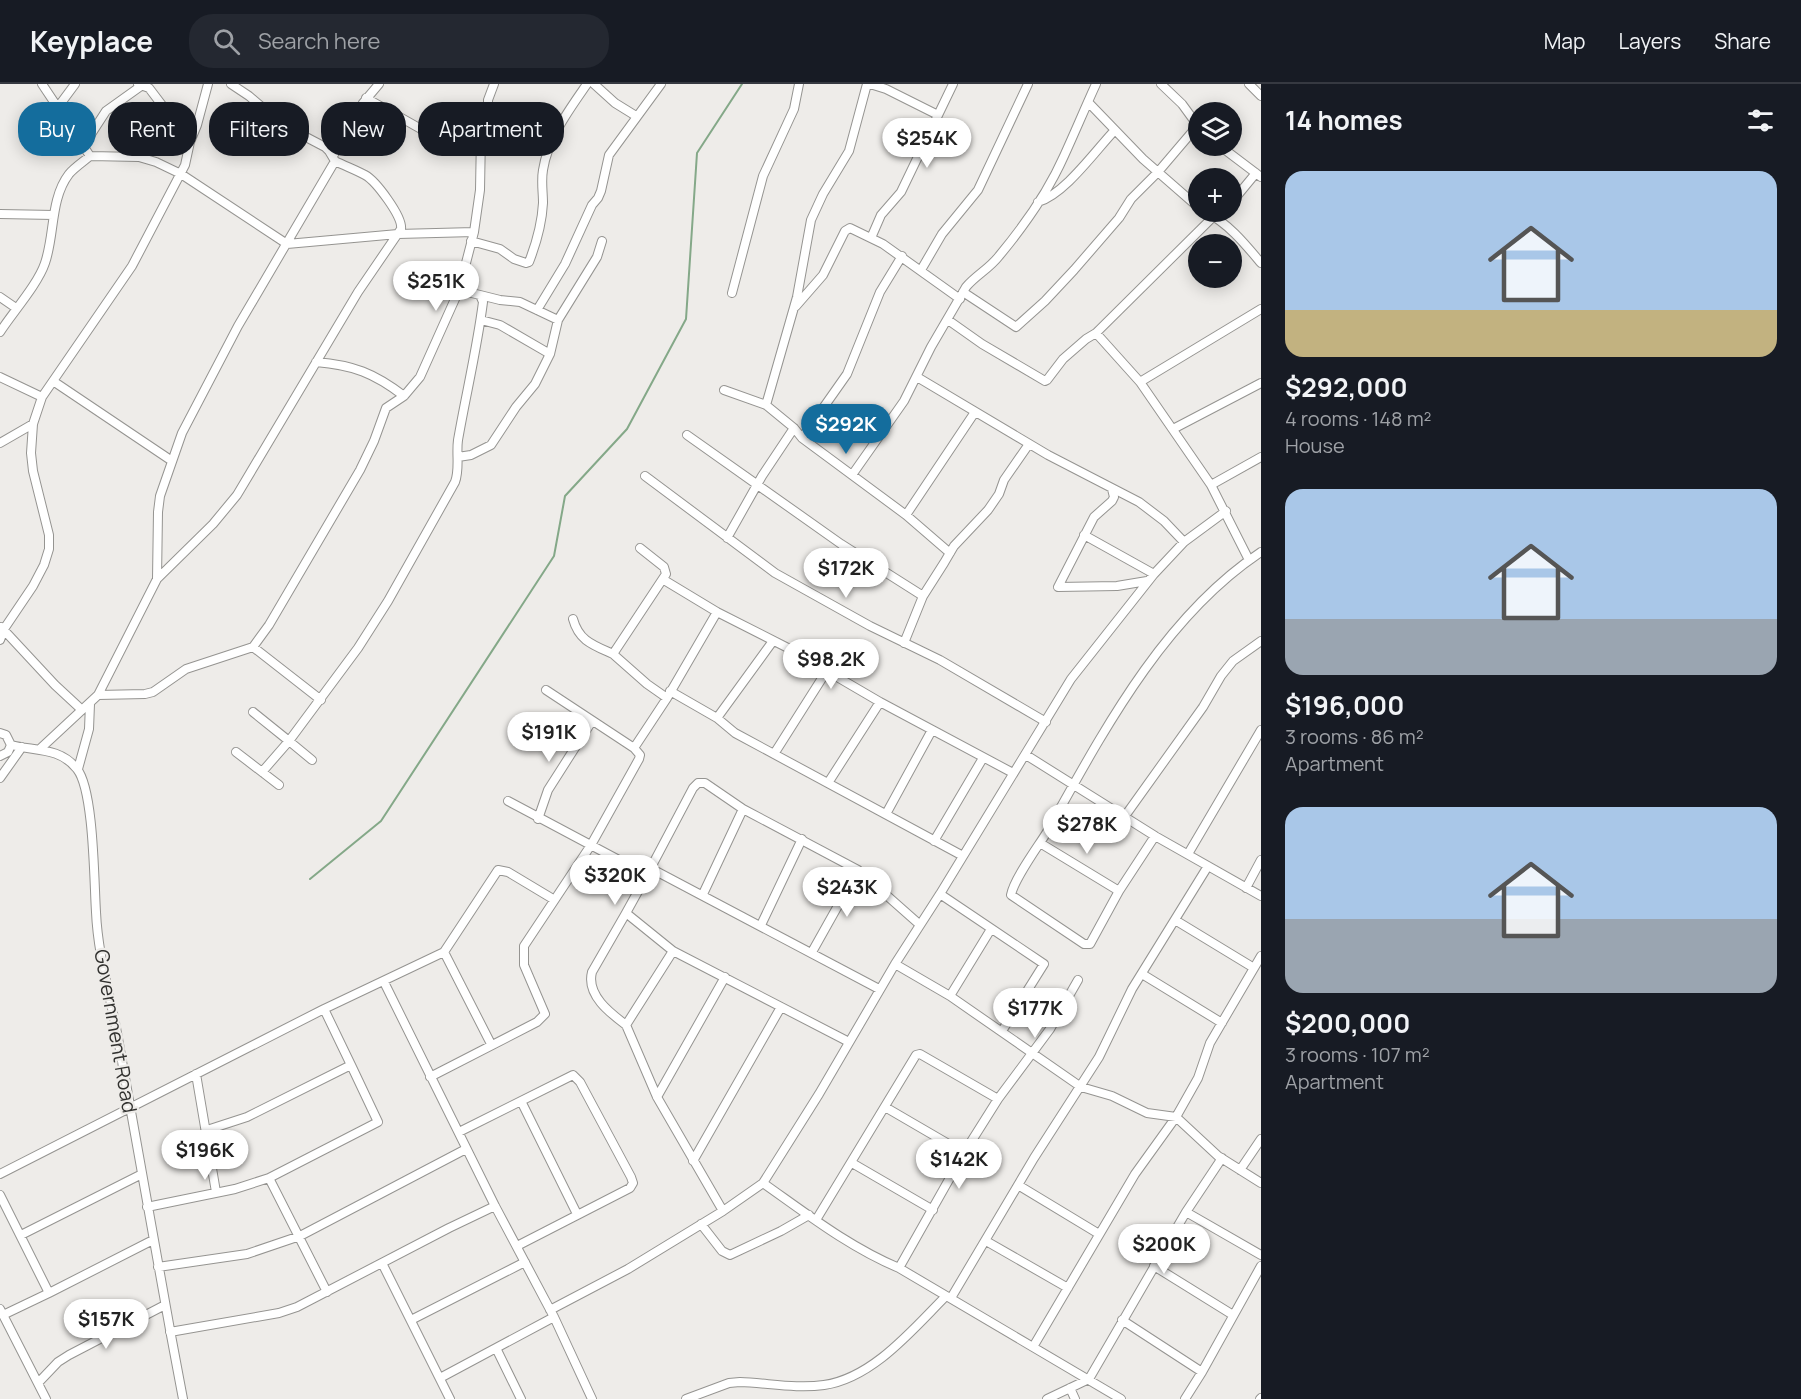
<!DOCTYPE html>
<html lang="en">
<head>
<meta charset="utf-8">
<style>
	body { margin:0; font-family:Manrope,sans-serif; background:#242831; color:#f1f3f6; height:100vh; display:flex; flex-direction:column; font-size:22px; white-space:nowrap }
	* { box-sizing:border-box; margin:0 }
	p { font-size:20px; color:#9ea1a6 }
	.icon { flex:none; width:33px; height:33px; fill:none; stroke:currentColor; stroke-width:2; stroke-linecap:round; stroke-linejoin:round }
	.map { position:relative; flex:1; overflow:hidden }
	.panel { display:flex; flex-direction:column; background:#171b24; width:540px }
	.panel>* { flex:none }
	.hud { position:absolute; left:18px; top:18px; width:570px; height:54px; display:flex; gap:12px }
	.controls { position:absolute; left:1188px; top:18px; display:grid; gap:12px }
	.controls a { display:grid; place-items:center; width:54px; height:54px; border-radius:50%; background:#171b24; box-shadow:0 3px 15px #0003; font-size:30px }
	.price { position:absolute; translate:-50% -51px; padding:0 14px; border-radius:21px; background:#fff; color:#222; font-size:20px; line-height:39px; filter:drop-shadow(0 2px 3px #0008) }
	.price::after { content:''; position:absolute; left:50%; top:36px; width:18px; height:14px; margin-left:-9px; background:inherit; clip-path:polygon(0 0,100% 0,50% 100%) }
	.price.on { background:#146d9d; color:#fff }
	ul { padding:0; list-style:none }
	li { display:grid; align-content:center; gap:12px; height:318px; padding:0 24px }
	li span { display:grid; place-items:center; height:186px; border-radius:18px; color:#555 }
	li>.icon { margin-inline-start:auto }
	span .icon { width:108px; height:108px; fill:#fffc; stroke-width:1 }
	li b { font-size:26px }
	h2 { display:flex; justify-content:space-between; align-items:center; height:72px; padding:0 24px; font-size:26px }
	.tag { padding:0 21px; border-radius:24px; background:#171b24; box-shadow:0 3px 15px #0003; font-size:21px; line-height:54px }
	.tag.on { background:#146d9d; color:#fff }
	header { display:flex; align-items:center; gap:36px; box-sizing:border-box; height:84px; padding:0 30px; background:#171b24; border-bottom:2px solid #363941 }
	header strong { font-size:28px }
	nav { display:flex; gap:33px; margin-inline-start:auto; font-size:21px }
	.search { width:420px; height:54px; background:#242831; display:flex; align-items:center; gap:15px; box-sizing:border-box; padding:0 21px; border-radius:24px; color:#9ea1a6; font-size:22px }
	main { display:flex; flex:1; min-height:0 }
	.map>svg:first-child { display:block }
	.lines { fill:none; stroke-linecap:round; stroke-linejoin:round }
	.stream { stroke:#84a888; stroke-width:2 }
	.minor-casing { stroke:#959491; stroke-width:10 }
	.minor { stroke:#fff; stroke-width:8 }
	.labels { text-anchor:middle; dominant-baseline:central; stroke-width:4.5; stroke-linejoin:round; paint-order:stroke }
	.street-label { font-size:20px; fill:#31312f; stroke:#eeece9 }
</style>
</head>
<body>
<header>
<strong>Keyplace</strong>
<div class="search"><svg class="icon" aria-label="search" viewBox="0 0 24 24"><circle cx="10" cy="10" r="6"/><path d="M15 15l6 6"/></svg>Search here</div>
<nav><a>Map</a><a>Layers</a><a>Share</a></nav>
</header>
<main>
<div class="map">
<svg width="1261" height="1315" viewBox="0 0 1261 1315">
	<rect width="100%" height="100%" fill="#eeece9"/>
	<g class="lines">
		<!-- stream -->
		<path class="stream" d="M 310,795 L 381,737 L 554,472 L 565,412 L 627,345 L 686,235 L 697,69 L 742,0"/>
		<defs>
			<path id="minor" d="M 42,0 L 90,72
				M 138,0 L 149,4 L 190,58
				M 594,0 L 615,19 L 636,32
				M 870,0 L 886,5 L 938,31
				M 1161,0 L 1182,20 L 1198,42
				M 1249,0 L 1261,12
				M 366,14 L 428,49 L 480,67
				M 1088,18 L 1143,75 L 1198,123
				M 58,23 L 75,0
				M 84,61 L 106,27 L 141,2
				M 1220,62 L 1261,93
				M 333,72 L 363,19 L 379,0
				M 1038,118 C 1065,110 1095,67 1115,46
				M 1232,118 L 1256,89
				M 1206,128 C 1229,140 1245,160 1261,179
				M 0,130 L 54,131
				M 871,154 L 881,131 L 901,108 L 953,0
				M 471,157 L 500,165 L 514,175 L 526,179 L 529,178 C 536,160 542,138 543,119 C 543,108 541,97 543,86 C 548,54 569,26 587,0
				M 921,186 L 942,150 L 978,106 L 1028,0
				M 963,208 L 1016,243 L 1045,217 L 1074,186 L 1119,134 L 1131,115 L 1158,88 L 1198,41
				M 732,209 L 763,92 L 794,25 L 799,0
				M 480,211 L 500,216 L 520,218 L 558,236
				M 0,213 L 16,224
				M 796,222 L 823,191 L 845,147 L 850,144 L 883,160 L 960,215
				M 537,226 L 565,180 L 592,121 L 598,114 L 601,107 L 609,71 L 661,0
				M 481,236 L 500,241 L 550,270
				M 948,236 L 982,260 L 1045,297 L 1047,296 L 1063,275 L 1086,255 L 1096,249 L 1214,132
				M 0,248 C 13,228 38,200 45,179 C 55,150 50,115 69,90 C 75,83 83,78 90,72 L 139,73 L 156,78 L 181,90 L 287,160 L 398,150 L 474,148
				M 1096,249 L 1140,298 L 1211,401 L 1249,476
				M 0,293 L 42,313
				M 917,293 L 1048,371 L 1139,418 L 1164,437 L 1184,458
				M 53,297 L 172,377
				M 1140,298 L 1261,225
				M 724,306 L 766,321 L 794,344 L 802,354 L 906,431 L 950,469
				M 404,312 L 420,293 L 459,206 L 474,148 L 480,106 L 481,50 L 488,23 L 488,16 L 494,0
				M 766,321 L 797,213 L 811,136 L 823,110 L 849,67 L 867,0
				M 1173,345 L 1261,299
				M 687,351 L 841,460 L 923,512
				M 802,354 L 847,290 L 880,208 L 902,172
				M 0,359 L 33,340
				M 458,373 L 471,371 L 491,361 L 516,323 L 535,300 L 550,270 L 558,236 L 597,173 L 602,157
				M 852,391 L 904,317 L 931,263 L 966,203 C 976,191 989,185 999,172 C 1024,142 1048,108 1064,72 C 1075,48 1085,24 1096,0
				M 645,392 L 775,489 L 870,542 L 940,576 L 1046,638
				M 1211,401 L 1261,373
				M 1112,405 L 1114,413 L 1112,417 L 1094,433 L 1058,503 L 1117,502 L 1147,497
				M 906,431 L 975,328
				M 1084,451 L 1154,490
				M 727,454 L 762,392 L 794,344
				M 640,464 L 664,483 L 666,490 L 613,570 L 647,600 L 667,614
				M 157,495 L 213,440 L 237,411 L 358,208 L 401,145 C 403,133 376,97 365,91 C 356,86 345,82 335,77
				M 664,496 L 717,528 L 786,563 L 880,618 L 1013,689
				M 573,535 C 579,557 593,561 613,570
				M 1,543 L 55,601 L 82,626
				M 0,556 L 4,545 L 33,502 L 44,481 L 49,465 L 49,451 L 33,387 L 31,369 L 33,340 L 42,313 L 132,182 L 185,81 L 190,58 L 197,41 L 208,0
				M 904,559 L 923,512 L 944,479 L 954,462 L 988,426 L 999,410 L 1004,396 L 1029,360
				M 253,563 L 321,616
				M 670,607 L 717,634 L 735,649 L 963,772
				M 98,611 L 145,610 L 153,608 L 186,585 L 253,563 L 269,541 L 360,386 L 374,357 L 386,324 L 404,312 C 374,289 353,281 316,278
				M 253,628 L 289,657 L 358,564 L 388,517 L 455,398 C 460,385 456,370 458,356 C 466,310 477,265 483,218 L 480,211 L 459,206
				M 717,634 L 773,557
				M 0,649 L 6,651 L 11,661 L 8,668 L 0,672
				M 11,661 C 34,667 60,663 77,685 C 94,706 94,798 96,828 C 98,875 113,920 120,966 C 140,1083 161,1199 183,1315
				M 41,664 L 98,611 L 157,495 L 158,428 L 160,412 L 182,349 L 238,242 L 335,77 L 329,67 L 325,63 L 283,41 L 249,12 L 231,0
				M 634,664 L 667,614 L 717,528
				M 236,668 L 279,701
				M 774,670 L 826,588
				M 1026,671 L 1155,752 L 1261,812
				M 78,685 L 89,645 L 90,620
				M 262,688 L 289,657 L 312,676
				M 0,694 L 22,663
				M 828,699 L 880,618
				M 508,717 L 647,791 L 693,704 L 698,699 L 705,699 L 743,725 L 858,786 L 919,840
				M 886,730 L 932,646
				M 1125,732 L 1203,623 L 1221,592 L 1233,577 L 1261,557
				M 538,735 L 548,706 L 592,637
				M 1155,752 L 1119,807 L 1090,860 L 1084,860 L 1011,811 C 1014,795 1037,764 1047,748 C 1103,648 1163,533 1261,468
				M 934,757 L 983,674
				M 1040,759 L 1119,807
				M 1188,770 L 1261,646
				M 650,784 L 879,905
				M 647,791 L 626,829 L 673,867 L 849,958
				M 1246,804 L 1261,776
				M 703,810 L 743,725
				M 940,810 L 1044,880 L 1002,947
				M 1175,836 L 1254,884
				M 761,841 L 802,755
				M 673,867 L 626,941 L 657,1013 L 723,1127
				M 444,868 L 491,960
				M 812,868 L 858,786
				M 895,880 L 950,912 L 1081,1003 L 1112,1012 L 1147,1029 L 1176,1033 L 1218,1072 L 1261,1099
				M 1142,890 L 1222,939
				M 384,898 L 495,1122 L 554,1233 L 592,1315
				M 950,912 L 991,845
				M 626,941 C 610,929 586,911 592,888 L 626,829
				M 196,990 L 216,1108
				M 430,993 L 537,938 L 545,930 L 524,881 L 524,862 L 591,761 L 639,675 L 640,671 L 634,664 L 546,606
				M 657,1013 L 725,893
				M 521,1017 L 577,1130
				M 885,1023 L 964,1069
				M 207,1046 L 247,1033 L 351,981 L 324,925
				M 459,1048 L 573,991 L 580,998 L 631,1093 L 633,1099 L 630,1104 L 517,1162
				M 693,1077 L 781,923
				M 852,1079 L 933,1126
				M 1240,1086 L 1261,1055
				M 0,1090 L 324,925 L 444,868 L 498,786 L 508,788 L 553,815
				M 269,1094 L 327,1208
				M 763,1099 C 807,1130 849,1163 899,1184 L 1121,1315
				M 1018,1101 L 1099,1150
				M 0,1111 L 49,1209 L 153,1156
				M 147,1123 L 235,1105 L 269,1094 L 378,1038 L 351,981
				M 1186,1128 L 1261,1171
				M 816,1136 L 916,971 L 920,970 L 998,1015
				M 701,1140 L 722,1167 L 730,1171 L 781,1147 L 809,1131
				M 21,1151 L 142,1090
				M 986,1157 L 1068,1204
				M 382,1179 L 450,1315
				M 1154,1182 L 1233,1231
				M 158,1183 L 247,1170 L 300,1152 L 466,1065
				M 899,1184 L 964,1069 L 998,1015 L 1050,945 L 1078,896
				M 951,1214 L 1034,1074 L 1099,973 L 1132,905 L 1208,782
				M 0,1225 L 46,1315
				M 550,1226 L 628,1185 L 723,1127 L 763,1099 L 819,1010 L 895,880 L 940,810 L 1071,595 L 1154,490 L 1184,458 L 1226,427
				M 3,1231 L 49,1209
				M 411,1236 L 525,1178
				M 1122,1236 L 1202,1288
				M 170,1248 L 279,1229 L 297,1223 L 449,1144 L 495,1122
				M 1033,1263 L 1135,1090 L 1176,1033 L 1198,994 L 1210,959 L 1261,872
				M 496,1264 L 521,1315
				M 440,1294 L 554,1233
				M 38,1299 L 58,1278 L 69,1271 L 165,1221
				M 1070,1304 L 1075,1315
				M 686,1315 L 729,1299 L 740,1298 C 768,1299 797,1305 824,1301 C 873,1294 913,1245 946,1212
				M 1047,1315 L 1089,1295 L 1186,1128 L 1222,1074
				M 1185,1315 L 1202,1288 L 1261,1182
				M 1260,1315 L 1261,1314"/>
		</defs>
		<!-- minor casing -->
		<use href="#minor" class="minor-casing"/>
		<!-- minor -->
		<use href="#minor" class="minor"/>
	</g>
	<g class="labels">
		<!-- street labels -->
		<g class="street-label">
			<text transform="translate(116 947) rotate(80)">Government Road</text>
		</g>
	</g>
</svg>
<div class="controls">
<a><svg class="icon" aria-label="layers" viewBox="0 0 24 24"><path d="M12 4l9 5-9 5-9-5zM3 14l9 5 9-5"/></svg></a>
<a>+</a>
<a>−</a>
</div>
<b class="price" style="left:927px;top:85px">$254K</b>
<b class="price" style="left:436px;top:228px">$251K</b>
<b class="price on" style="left:846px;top:371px">$292K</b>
<b class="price" style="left:846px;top:515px">$172K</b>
<b class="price" style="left:831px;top:606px">$98.2K</b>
<b class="price" style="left:549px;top:679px">$191K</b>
<b class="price" style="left:1087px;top:771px">$278K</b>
<b class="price" style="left:615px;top:822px">$320K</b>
<b class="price" style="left:847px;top:834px">$243K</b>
<b class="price" style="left:1035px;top:955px">$177K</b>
<b class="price" style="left:205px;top:1097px">$196K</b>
<b class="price" style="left:959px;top:1106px">$142K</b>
<b class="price" style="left:1164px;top:1191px">$200K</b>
<b class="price" style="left:106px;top:1266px">$157K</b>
<div class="hud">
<a class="tag on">Buy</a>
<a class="tag">Rent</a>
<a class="tag">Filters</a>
<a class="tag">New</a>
<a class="tag">Apartment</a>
</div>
</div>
<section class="panel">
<h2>14 homes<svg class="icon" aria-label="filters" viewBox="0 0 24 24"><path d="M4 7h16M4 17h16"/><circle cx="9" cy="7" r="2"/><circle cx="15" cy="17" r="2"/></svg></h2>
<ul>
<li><span style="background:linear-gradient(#a9c7e8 75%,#c2b280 0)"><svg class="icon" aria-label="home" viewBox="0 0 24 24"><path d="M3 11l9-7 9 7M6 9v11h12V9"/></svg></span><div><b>$292,000</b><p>4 rooms · 148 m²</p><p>House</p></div></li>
<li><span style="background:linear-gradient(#a9c7e8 70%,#9aa5b1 0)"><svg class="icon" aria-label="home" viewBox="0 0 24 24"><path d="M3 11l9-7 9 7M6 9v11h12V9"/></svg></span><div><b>$196,000</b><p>3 rooms · 86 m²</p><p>Apartment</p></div></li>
<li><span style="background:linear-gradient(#a9c7e8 60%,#9aa5b1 0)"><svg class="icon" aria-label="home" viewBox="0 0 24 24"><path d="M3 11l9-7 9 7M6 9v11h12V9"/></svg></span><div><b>$200,000</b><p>3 rooms · 107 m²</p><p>Apartment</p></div></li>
</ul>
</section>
</main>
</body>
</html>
